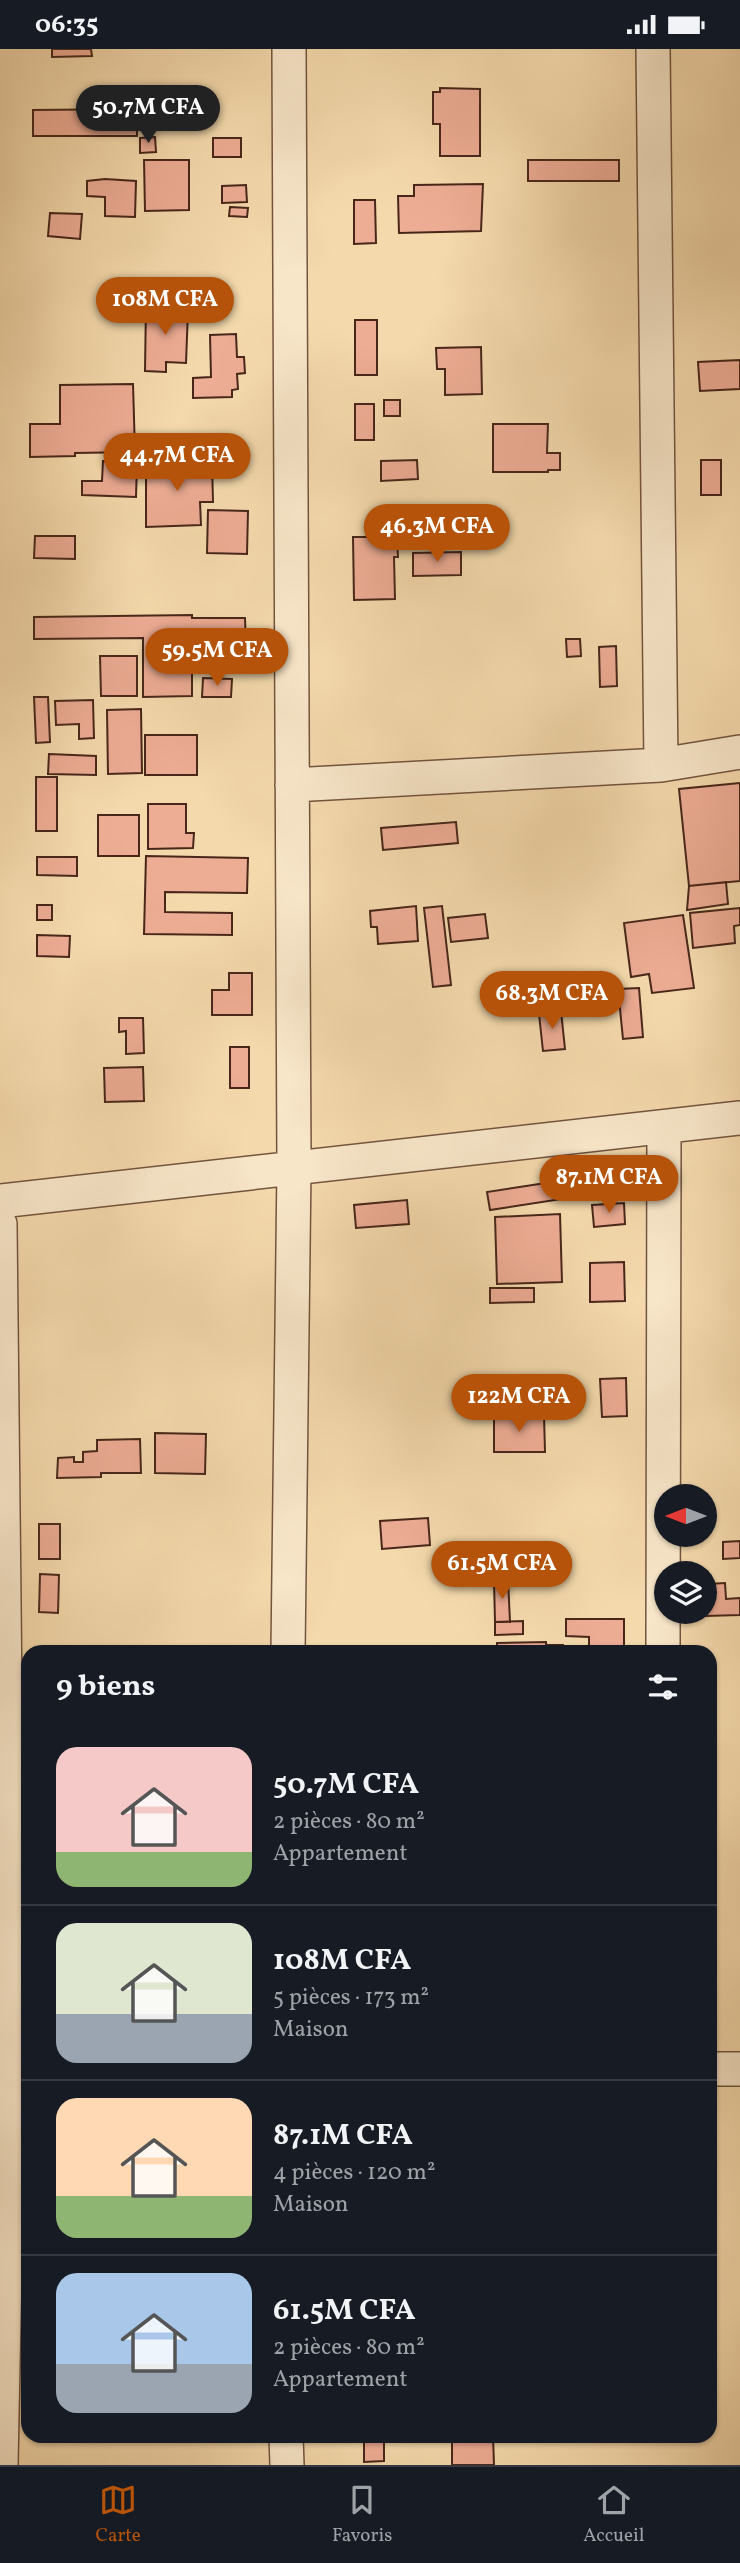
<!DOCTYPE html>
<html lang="fr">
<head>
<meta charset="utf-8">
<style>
	body { margin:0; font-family:Vollkorn,serif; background:#20242c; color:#f1f3f6; height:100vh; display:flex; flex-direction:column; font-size:26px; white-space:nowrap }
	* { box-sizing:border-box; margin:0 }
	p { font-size:23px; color:#9ea1a6 }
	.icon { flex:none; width:38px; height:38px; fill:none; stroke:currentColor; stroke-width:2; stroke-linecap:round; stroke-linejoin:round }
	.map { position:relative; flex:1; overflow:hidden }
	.drawer { position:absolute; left:21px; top:1596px; width:696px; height:798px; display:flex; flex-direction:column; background:#171b24; border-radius:21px; box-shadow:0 2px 5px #0004 }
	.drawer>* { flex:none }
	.needle { width:46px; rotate:270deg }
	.fabs { position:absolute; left:654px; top:1435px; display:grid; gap:14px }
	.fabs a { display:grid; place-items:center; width:63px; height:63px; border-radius:50%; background:#171b24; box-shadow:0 2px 5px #0004; font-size:35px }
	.price { position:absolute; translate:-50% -60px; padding:0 16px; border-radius:24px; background:#b45309; color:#fff; font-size:23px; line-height:46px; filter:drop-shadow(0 2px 4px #0008) }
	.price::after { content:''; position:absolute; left:50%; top:42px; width:21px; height:16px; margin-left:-10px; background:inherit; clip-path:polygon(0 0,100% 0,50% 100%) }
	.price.selected { background:#222; color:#fff }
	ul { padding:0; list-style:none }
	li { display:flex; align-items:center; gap:21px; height:175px; padding:0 35px }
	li+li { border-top:2px solid #363941 }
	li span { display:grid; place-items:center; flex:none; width:196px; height:140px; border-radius:21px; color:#555 }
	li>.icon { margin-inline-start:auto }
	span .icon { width:84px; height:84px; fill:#fffc; stroke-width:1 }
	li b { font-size:30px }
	h2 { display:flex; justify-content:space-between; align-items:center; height:84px; padding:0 35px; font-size:30px }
	.status { display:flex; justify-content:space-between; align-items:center; height:49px; padding:0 35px; background:#171b24; direction:ltr }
	.status svg { height:19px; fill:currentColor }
	.tabs { display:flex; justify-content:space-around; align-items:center; height:98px; border-top:2px solid #363941; background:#171b24; font-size:19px; color:#9ea1a6 }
	.tabs a { display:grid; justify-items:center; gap:4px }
	.tabs .selected { color:#b45309 }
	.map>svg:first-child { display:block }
	.building { fill:#edac94; stroke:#48271a; stroke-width:2 }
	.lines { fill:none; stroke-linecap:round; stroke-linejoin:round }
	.street-casing { stroke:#73543e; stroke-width:36 }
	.street { stroke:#f8e6c9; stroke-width:33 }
</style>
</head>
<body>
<div class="status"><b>06:35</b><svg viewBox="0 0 49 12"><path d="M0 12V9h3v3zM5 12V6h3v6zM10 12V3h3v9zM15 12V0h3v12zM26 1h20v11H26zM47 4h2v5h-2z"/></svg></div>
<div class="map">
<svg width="740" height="2416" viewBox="0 0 740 2416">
	<rect width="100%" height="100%" fill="#f4d9ac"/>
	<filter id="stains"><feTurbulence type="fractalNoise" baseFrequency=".00286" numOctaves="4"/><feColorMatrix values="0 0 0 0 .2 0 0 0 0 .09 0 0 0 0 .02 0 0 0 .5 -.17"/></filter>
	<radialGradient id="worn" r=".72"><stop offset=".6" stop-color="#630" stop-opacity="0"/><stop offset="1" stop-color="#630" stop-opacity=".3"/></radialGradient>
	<!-- building -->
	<path class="building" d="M 52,0 L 91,0 L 92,7 L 52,8 Z
		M 440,39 L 480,40 L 480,107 L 440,107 L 440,75 L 433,75 L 433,43 L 440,43 Z
		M 137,60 L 137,87 L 33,87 L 33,61 Z
		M 155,88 L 156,103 L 140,104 L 140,89 Z
		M 213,89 L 241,89 L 241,108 L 213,108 Z
		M 144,111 L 189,111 L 189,161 L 145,162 Z
		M 528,111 L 619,111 L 619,132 L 528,132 Z
		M 105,130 L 136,132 L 135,168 L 105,167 L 105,148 L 87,147 L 87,132 Z
		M 483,135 L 481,182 L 399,184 L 398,147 L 414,147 L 414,136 Z
		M 246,136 L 247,153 L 222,154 L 222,137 Z
		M 354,151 L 375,151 L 376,194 L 354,195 Z
		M 230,158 L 248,159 L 247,168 L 229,167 Z
		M 50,164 L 82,165 L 80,190 L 48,187 Z
		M 202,245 L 231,245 L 231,260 L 202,260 Z
		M 146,254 L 168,254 L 168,261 L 188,261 L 186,314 L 166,313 L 166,323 L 145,322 Z
		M 355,271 L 377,271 L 377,326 L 355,326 Z
		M 236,285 L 237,308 L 244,308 L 245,324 L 237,325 L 238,340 L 232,341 L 232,348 L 193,349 L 193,329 L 211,328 L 210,286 Z
		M 481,298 L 482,345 L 445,346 L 445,320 L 437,320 L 436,299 Z
		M 740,311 L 740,340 L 700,342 L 698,313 Z
		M 133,335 L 135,403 L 75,404 L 75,407 L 30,408 L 30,375 L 60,375 L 60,336 Z
		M 384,351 L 400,351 L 400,367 L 384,367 Z
		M 355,355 L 374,355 L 374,391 L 355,391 Z
		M 493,375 L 548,375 L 547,404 L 560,404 L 560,421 L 548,421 L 548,423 L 493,423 Z
		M 417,411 L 418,430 L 381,432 L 381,412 Z
		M 701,411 L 721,411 L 721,446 L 701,446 Z
		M 103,412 L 137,414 L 136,448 L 82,446 L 82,432 L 102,432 Z
		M 212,413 L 213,453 L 200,453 L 201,476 L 146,478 L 146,415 Z
		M 208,461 L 248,462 L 247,505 L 207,504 Z
		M 35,487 L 75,487 L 75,510 L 34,509 Z
		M 353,488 L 397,488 L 398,508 L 394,508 L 395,550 L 354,551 Z
		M 461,503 L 461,526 L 413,527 L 413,504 Z
		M 192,566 L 192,569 L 245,569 L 246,599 L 214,599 L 214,587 L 192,587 L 192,647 L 143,648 L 143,589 L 34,590 L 34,568 Z
		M 566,590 L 580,590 L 581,607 L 567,608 Z
		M 616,597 L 617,637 L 600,638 L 599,598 Z
		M 100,607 L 137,607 L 137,647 L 101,647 Z
		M 203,629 L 232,630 L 231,648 L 202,648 Z
		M 34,648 L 48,648 L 50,693 L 36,694 Z
		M 93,651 L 94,689 L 79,690 L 79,675 L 56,676 L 55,652 Z
		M 141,660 L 142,724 L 108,725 L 107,661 Z
		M 145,686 L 197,686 L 197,726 L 145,726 Z
		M 49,705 L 96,707 L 96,726 L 48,725 Z
		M 36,728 L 57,728 L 57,782 L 36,782 Z
		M 740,734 L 740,832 L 689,837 L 679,740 Z
		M 148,755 L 186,755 L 186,784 L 194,784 L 193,799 L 148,800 Z
		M 98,766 L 139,766 L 139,807 L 98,807 Z
		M 456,773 L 458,794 L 383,801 L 381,779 Z
		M 146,807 L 248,809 L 247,844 L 165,843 L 165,863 L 232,864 L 232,886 L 144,885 Z
		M 37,808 L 77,808 L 77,827 L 37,826 Z
		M 726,833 L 728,855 L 687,861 L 689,837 Z
		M 37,856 L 52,856 L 52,871 L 37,871 Z
		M 416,857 L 418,892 L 378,895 L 377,878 L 371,878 L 370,862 Z
		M 442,857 L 451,936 L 433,938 L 424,859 Z
		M 740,859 L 740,876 L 734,877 L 735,894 L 693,899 L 690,864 Z
		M 485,865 L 488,889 L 451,893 L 448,869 Z
		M 683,866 L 694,939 L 652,944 L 649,925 L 631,928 L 624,874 Z
		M 37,886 L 70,887 L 69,908 L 37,907 Z
		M 229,924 L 252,924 L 252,966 L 212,966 L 212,941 L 229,941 Z
		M 639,939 L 643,988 L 623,990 L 618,940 Z
		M 561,962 L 565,1000 L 543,1002 L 539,965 Z
		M 119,969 L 143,969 L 144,1004 L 126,1005 L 126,982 L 119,983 Z
		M 230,998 L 249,998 L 249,1039 L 230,1039 Z
		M 143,1018 L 144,1052 L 105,1053 L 104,1019 Z
		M 592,1127 L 594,1145 L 490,1161 L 487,1143 Z
		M 407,1151 L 409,1175 L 356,1179 L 354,1156 Z
		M 624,1154 L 625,1175 L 594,1178 L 592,1156 Z
		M 560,1165 L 562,1233 L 497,1235 L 495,1168 Z
		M 624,1213 L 625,1252 L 590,1253 L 590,1214 Z
		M 490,1239 L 534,1239 L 534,1253 L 490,1254 Z
		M 626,1329 L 627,1367 L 602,1368 L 600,1330 Z
		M 544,1366 L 545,1403 L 494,1403 L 494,1367 Z
		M 155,1384 L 206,1385 L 205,1425 L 155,1424 Z
		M 140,1390 L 141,1424 L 101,1424 L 101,1428 L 57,1429 L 58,1409 L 74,1408 L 74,1413 L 83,1413 L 83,1403 L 97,1402 L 97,1391 Z
		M 428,1469 L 430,1496 L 382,1500 L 380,1472 Z
		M 39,1475 L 60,1475 L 60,1510 L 39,1510 Z
		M 740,1492 L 740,1509 L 723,1510 L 723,1493 Z
		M 40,1525 L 59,1526 L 58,1564 L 39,1563 Z
		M 508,1530 L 510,1573 L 495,1573 L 494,1531 Z
		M 725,1534 L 726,1550 L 740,1549 L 740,1566 L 706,1567 L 708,1535 Z
		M 566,1570 L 624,1570 L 624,1601 L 589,1601 L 589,1588 L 566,1587 Z
		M 523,1572 L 523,1585 L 495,1586 L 495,1573 Z
		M 546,1593 L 546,1596 L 563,1596 L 563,1603 L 497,1603 L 497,1594 Z
		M 364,2387 L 384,2387 L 384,2412 L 364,2413 Z
		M 452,2387 L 493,2387 L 494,2416 L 452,2416 Z"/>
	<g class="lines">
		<defs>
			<path id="street" d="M 653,0 L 661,716
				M 292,736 L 661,716 L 740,703
				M 0,1152 L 740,1069
				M 0,1175 L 9,2028 L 1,2416
				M 288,1603 L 294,1118 L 289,0
				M 663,1603 L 664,1078
				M 710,2020 L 740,2020
				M 286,2387 L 287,2416"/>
		</defs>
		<!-- street casing -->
		<use href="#street" class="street-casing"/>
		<!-- street -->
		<use href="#street" class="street"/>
	</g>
	<rect width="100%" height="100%" filter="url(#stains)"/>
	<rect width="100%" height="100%" fill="url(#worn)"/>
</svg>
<div class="fabs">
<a><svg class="needle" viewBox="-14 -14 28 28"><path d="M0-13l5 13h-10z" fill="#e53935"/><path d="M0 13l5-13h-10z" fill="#9ea1a6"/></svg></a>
<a><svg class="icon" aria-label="layers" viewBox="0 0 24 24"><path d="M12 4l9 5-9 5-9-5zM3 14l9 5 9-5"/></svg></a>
</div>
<b class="price selected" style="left:148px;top:96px">50.7M CFA</b>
<b class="price" style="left:165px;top:288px">108M CFA</b>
<b class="price" style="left:177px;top:444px">44.7M CFA</b>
<b class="price" style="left:437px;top:515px">46.3M CFA</b>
<b class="price" style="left:217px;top:639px">59.5M CFA</b>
<b class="price" style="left:552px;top:982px">68.3M CFA</b>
<b class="price" style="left:609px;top:1166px">87.1M CFA</b>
<b class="price" style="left:519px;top:1385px">122M CFA</b>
<b class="price" style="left:502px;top:1552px">61.5M CFA</b>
<section class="drawer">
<h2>9 biens<svg class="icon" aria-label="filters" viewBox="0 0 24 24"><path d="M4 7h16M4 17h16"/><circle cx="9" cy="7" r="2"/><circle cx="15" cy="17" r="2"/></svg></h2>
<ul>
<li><span style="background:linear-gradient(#f6c9c9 75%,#8fb573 0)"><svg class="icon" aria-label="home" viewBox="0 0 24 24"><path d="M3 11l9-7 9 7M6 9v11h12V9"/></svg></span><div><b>50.7M CFA</b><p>2 pièces · 80 m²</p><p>Appartement</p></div></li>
<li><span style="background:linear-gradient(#dfe7d0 65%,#9aa5b1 0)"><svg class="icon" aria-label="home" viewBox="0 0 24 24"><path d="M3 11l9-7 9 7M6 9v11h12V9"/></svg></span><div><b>108M CFA</b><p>5 pièces · 173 m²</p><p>Maison</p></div></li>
<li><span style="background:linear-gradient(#ffd9b3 70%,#8fb573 0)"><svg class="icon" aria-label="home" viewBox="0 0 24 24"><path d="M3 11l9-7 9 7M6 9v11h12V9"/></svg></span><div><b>87.1M CFA</b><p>4 pièces · 120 m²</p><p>Maison</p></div></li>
<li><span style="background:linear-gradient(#a9c7e8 65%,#9aa5b1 0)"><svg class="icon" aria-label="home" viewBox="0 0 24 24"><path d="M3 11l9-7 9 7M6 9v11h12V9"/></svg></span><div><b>61.5M CFA</b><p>2 pièces · 80 m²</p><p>Appartement</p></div></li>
</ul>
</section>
</div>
<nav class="tabs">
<a class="selected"><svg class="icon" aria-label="map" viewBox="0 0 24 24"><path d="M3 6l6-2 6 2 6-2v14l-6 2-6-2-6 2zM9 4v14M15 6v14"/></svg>Carte</a>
<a><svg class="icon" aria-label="saved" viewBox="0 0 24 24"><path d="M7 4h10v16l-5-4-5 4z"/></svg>Favoris</a>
<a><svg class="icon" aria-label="home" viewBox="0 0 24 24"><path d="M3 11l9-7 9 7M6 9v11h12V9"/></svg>Accueil</a>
</nav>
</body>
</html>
